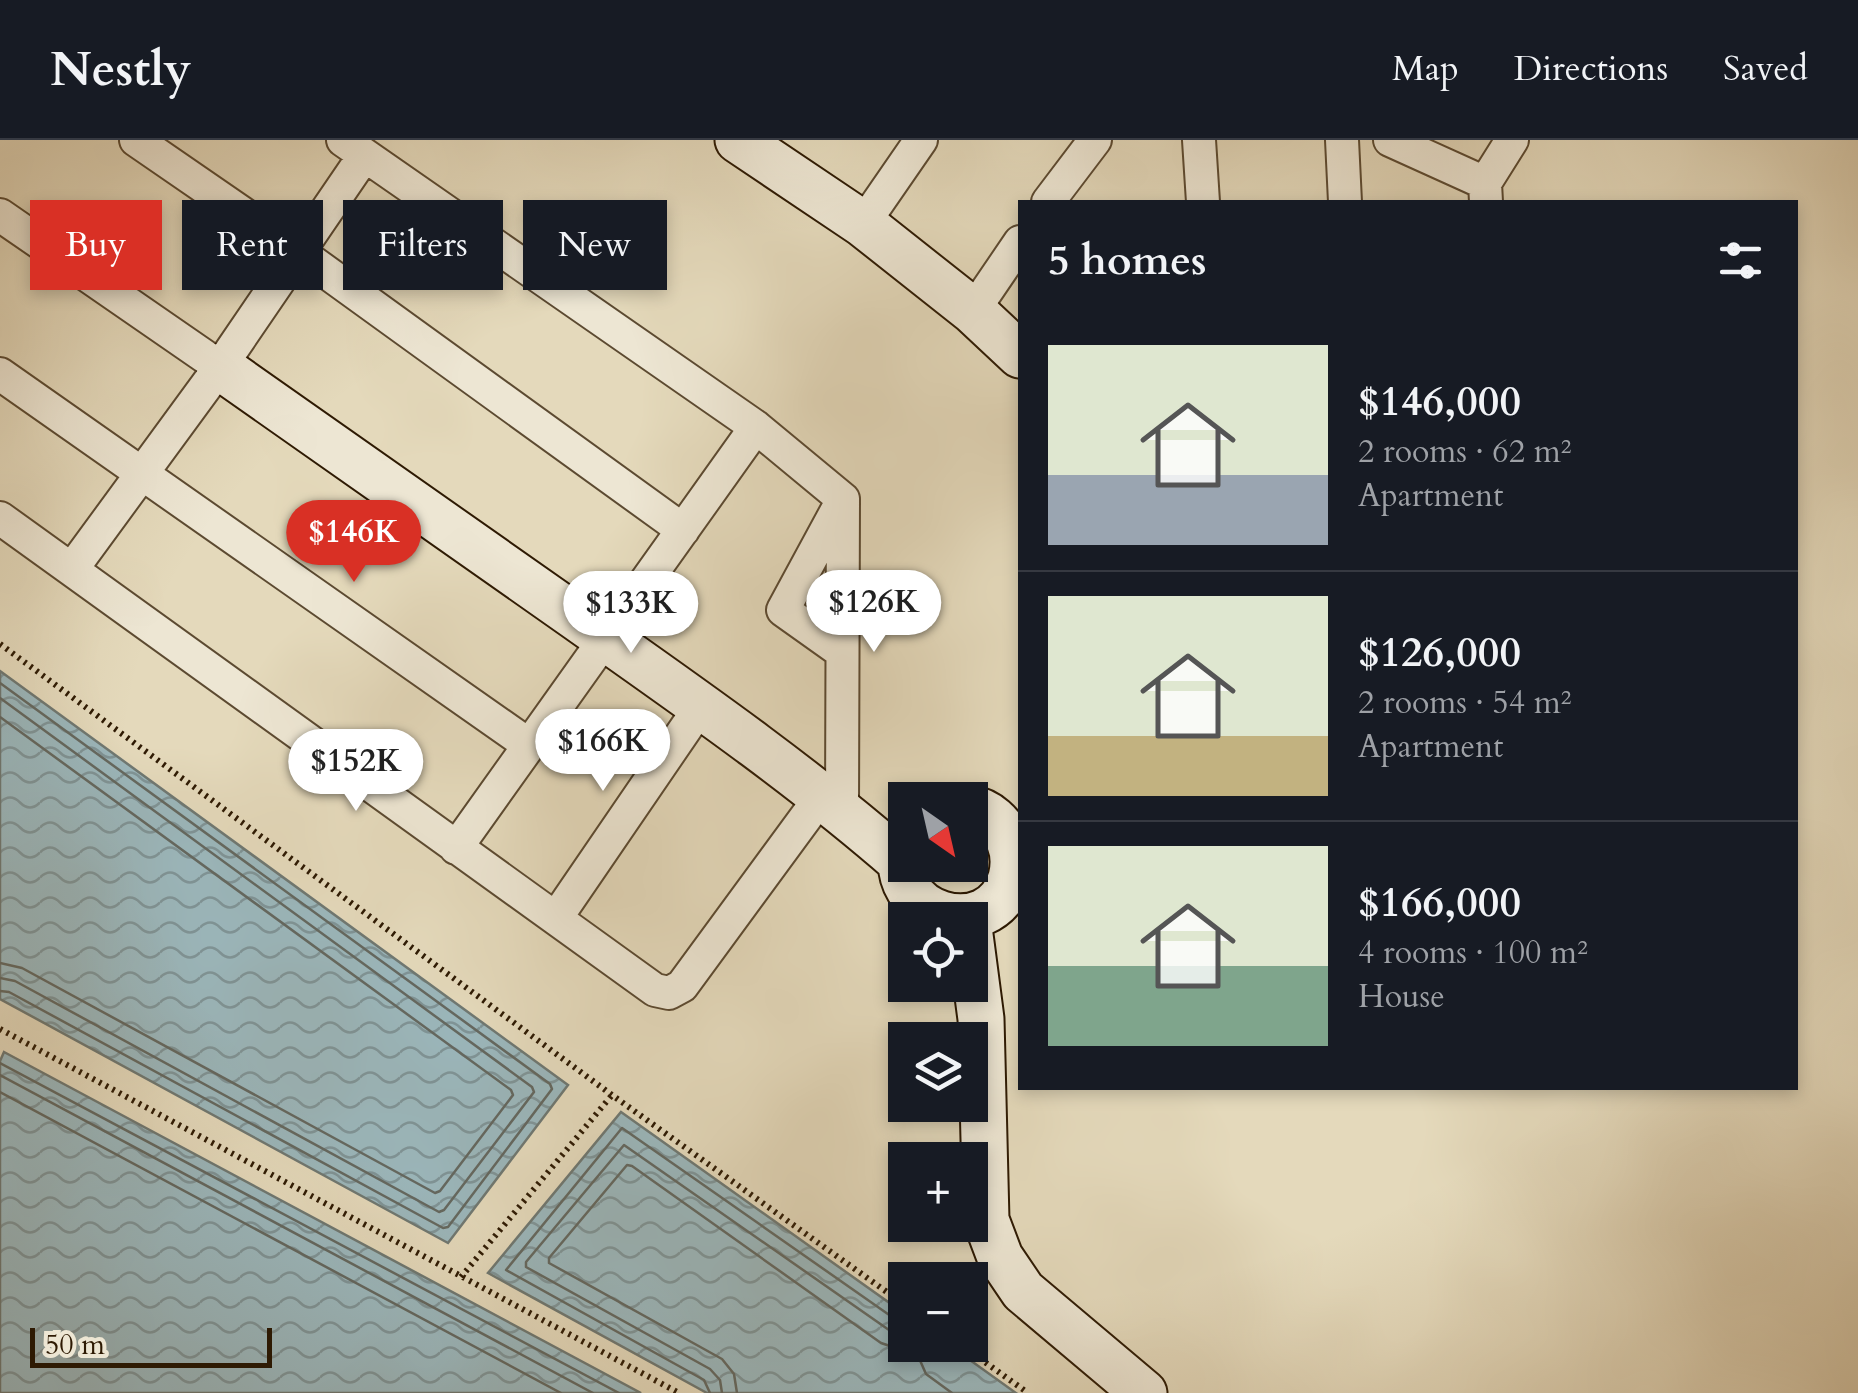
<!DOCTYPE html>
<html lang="en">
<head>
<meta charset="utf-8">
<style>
	body { margin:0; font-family:Cardo,serif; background:#20242c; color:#f1f3f6; height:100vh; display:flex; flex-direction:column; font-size:38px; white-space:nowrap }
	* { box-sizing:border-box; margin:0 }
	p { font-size:32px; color:#9ea1a6 }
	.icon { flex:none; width:55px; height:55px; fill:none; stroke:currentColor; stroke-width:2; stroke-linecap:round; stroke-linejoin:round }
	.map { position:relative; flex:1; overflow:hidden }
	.panel { position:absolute; left:1018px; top:60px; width:780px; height:890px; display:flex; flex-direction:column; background:#171b24; border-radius:0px; box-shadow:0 5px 15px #0003 }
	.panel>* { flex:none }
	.hud { position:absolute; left:30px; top:60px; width:838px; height:90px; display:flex; gap:20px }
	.needle { width:65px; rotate:146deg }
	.fabs { position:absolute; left:888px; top:642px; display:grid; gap:20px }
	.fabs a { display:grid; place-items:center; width:100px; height:100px; border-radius:0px; background:#171b24; box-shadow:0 5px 15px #0003; font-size:50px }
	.scale { position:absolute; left:30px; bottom:25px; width:242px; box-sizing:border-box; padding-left:10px; border:5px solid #2e1a03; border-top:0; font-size:28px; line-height:35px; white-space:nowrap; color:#2e1a03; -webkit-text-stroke:8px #ede6d3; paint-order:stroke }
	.price { position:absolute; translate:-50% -85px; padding:0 22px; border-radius:35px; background:#fff; color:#222; font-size:32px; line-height:65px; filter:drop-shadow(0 2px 5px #0008) }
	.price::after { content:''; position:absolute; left:50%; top:60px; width:30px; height:22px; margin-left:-15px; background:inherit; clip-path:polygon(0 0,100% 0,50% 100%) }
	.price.active { background:#d93025; color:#fff }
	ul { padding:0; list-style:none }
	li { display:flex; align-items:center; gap:30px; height:250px; padding:0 30px }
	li+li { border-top:2px solid #363941 }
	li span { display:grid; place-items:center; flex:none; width:280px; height:200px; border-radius:0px; color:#555 }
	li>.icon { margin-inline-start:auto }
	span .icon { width:120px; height:120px; fill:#fffc; stroke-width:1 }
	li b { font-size:42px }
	h2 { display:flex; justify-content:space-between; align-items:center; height:120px; padding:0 30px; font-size:42px }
	.chip { padding:0 35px; border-radius:0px; background:#171b24; box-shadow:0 5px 15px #0003; font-size:35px; line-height:90px }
	.chip.active { background:#d93025; color:#fff }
	header { display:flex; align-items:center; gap:60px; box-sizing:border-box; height:140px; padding:0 50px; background:#171b24; border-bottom:2px solid #363941 }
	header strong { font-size:48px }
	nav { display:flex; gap:55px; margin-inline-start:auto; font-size:35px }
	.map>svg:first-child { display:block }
	.water { fill:url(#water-waves); stroke:#6f7872; stroke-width:2.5 }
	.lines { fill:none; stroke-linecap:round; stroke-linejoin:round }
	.shore { stroke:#646860; stroke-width:2.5 }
	.street-casing { stroke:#5c4a31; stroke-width:36 }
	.secondary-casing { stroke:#2e1a03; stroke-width:49 }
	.path { stroke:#2e1a03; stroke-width:6; stroke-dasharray:2.5 5; stroke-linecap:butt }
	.street { stroke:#ede6d3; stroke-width:32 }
	.secondary { stroke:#ede6d3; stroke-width:45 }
</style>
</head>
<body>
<header>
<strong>Nestly</strong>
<nav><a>Map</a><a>Directions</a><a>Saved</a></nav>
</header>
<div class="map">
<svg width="1858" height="1253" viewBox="0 0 1858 1253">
	<defs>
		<pattern id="water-waves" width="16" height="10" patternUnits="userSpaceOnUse" patternTransform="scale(2.5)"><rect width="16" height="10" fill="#9bb7bc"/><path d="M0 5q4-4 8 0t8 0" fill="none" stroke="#7f9497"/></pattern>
	</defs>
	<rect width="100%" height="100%" fill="#e4d9bb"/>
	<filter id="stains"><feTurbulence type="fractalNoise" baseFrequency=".002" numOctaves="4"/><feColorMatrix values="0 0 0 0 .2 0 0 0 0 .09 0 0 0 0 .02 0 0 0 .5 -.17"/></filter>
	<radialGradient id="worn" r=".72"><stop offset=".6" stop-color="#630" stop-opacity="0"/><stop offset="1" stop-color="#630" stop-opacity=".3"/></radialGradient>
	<!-- water -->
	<path class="water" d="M 0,531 L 568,945 L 448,1103 L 0,859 Z
		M 4,912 L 641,1253 L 0,1253 L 0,921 Z
		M 621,972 L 905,1174 L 905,1205 L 949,1205 L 1016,1253 L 707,1253 L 488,1133 Z"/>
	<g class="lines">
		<!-- shore -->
		<path class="shore" d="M 0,543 L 550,944 L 552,949 L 448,1087 L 443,1088 L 9,852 L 0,851
			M 0,558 L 532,947 L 534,952 L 444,1070 L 439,1072 L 15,841 L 0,838
			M 0,577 L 511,950 L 513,955 L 440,1051 L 435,1053 L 22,828 L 0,823
			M 0,923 L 619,1253
			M 0,935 L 593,1253
			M 0,952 L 561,1253
			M 710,1253 L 704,1240 L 506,1130 L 622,988 L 895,1179 L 905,1181
			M 722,1253 L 720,1240 L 710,1229 L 526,1127 L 526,1122 L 624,1005 L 889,1190 L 905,1194
			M 737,1253 L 734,1234 L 722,1219 L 549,1123 L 549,1118 L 627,1025 L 632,1026 L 881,1203 L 896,1208 L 915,1209 L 926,1234 L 952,1253"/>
		<defs>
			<path id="street" d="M 136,0 L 300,113 L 683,390
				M 343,0 L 756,287 L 843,359
				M 1199,0 L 1203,62
				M 1342,0 L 1345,62
				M 1390,0 L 1485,43
				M 1048,62 L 1095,0
				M 1486,62 L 1485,43 L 1512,0
				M 0,75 L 220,227
				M 863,84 L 921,0
				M 973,171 L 1020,102
				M 0,234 L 529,605
				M 841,363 L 783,470 L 842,512
				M 0,378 L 655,850 L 669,853 L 682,846 L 820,658
				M 72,429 L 220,227 L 364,16
				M 842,671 L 843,359
				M 456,708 L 756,287
				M 556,778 L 701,566"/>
			<path id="secondary" d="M 738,0 L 863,84 L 973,171 L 1020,215
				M 220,227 C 340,312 460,396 580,480 C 689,557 800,634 901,722
				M 905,704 C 881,775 991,808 1011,738 C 1014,726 1014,713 1009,701 C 1002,684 988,671 970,668
				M 970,795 L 981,879 L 986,1080 L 1000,1117 L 1023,1151 L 1144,1253"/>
		</defs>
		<!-- street casing -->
		<use href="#street" class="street-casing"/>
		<!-- secondary casing -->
		<use href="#secondary" class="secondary-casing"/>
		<!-- path -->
		<path class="path" d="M 0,504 L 612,955 L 905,1165
			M 0,889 L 679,1253
			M 461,1137 L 612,955
			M 961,1205 L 1028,1253"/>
		<!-- street -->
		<use href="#street" class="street"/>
		<!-- secondary -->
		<use href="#secondary" class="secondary"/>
	</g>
	<rect width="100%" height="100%" filter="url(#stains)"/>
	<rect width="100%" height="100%" fill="url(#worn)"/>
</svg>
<div class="fabs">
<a><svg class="needle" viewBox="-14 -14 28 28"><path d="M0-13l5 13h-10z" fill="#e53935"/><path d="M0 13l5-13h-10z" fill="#9ea1a6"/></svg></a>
<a><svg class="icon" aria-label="locate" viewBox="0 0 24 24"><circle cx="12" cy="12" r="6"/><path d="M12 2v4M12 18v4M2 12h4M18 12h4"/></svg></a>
<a><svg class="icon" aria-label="layers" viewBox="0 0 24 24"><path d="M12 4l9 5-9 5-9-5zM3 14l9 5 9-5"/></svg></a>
<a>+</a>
<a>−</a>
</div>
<div class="scale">50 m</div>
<b class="price active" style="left:354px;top:445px">$146K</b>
<b class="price" style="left:874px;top:515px">$126K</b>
<b class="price" style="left:631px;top:516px">$133K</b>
<b class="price" style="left:603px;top:654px">$166K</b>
<b class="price" style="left:356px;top:674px">$152K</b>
<div class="hud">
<a class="chip active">Buy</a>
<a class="chip">Rent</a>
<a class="chip">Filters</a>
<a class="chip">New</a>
</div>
<section class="panel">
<h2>5 homes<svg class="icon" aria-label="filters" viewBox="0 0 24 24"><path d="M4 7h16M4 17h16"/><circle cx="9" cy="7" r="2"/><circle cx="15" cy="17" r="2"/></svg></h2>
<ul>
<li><span style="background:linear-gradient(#dfe7d0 65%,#9aa5b1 0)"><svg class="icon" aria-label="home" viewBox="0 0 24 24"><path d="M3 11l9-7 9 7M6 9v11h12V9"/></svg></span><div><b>$146,000</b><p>2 rooms · 62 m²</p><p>Apartment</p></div></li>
<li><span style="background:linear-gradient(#dfe7d0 70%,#c2b280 0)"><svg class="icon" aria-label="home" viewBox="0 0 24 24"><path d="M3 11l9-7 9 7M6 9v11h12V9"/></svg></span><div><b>$126,000</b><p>2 rooms · 54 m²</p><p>Apartment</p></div></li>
<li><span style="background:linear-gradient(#dfe7d0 60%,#7fa58c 0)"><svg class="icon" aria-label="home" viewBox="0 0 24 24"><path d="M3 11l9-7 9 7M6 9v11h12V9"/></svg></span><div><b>$166,000</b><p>4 rooms · 100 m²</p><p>House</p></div></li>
</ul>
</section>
</div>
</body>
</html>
